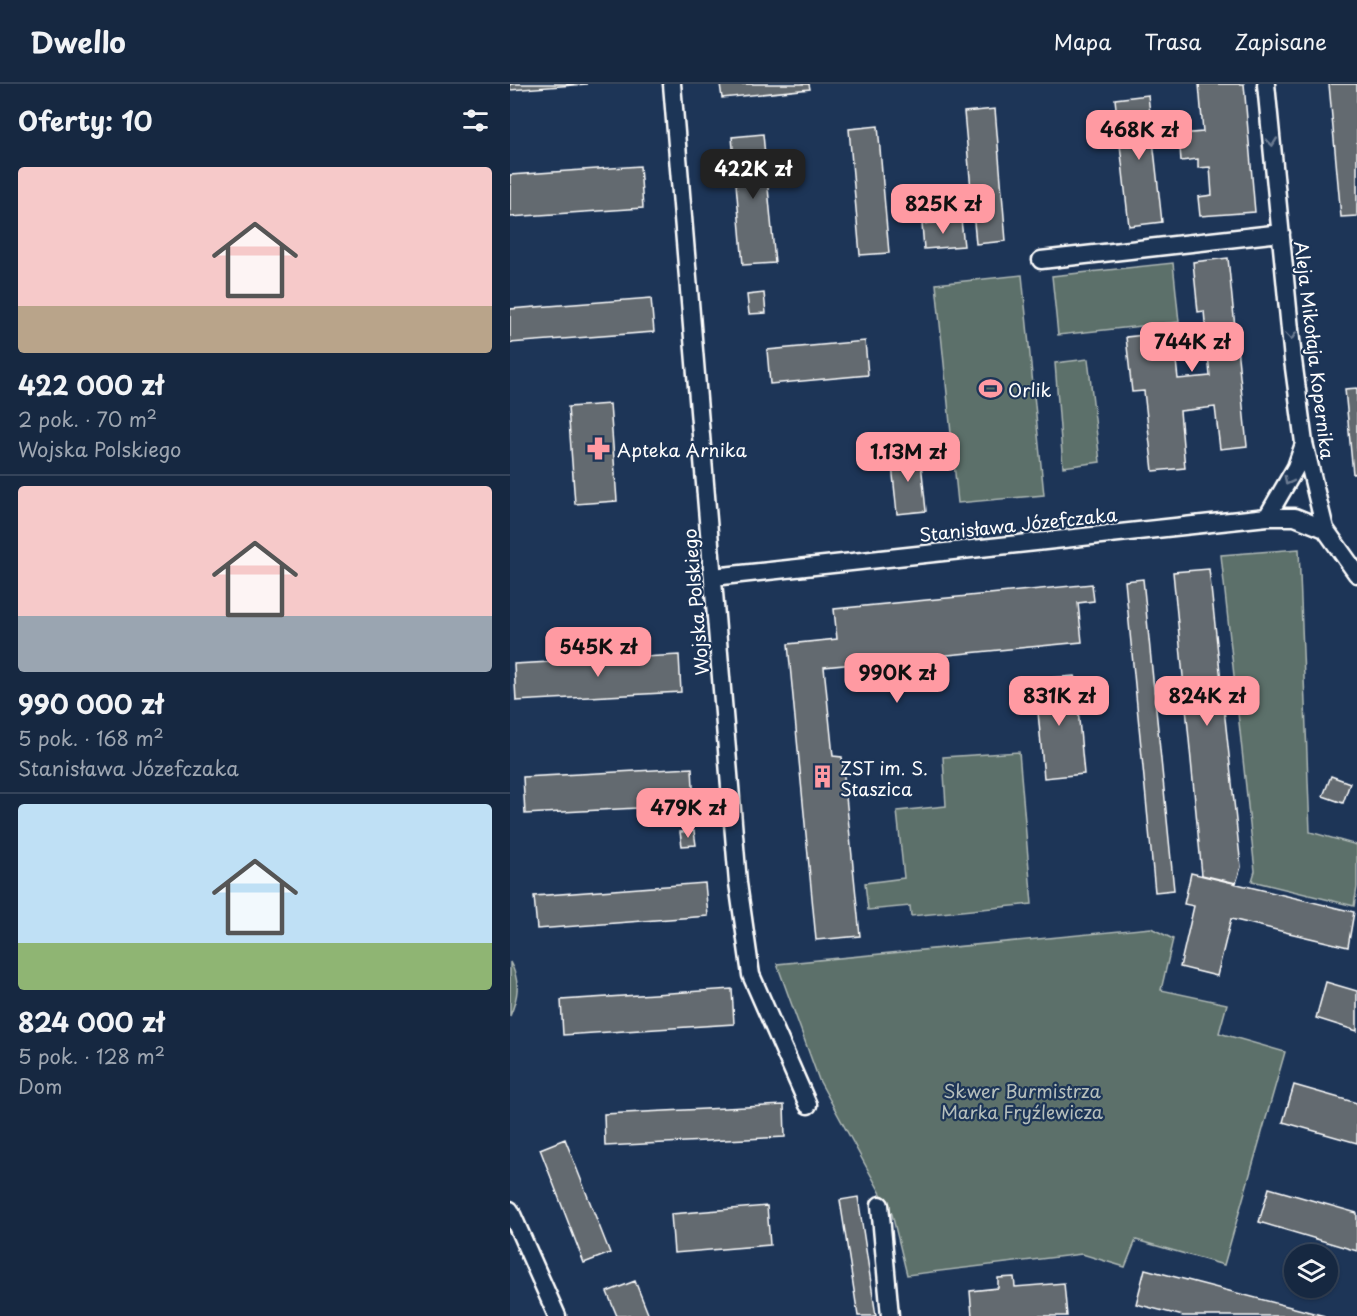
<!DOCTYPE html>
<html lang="pl">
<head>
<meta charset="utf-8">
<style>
	body { margin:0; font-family:"Playpen Sans",sans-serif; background:#1f3048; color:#f1f3f6; height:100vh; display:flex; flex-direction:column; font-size:22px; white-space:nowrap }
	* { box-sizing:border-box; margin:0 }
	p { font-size:20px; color:#9ea6b1 }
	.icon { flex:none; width:33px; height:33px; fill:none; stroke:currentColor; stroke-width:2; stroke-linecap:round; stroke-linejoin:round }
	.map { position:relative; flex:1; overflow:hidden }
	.side { display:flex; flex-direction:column; background:#162841; width:510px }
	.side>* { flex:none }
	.buttons { position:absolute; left:774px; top:1160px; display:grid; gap:12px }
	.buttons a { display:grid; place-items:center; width:54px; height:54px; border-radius:50%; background:#162841; box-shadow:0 2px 4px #0004,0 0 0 2px #35445a; font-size:30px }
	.price { position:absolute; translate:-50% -51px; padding:0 14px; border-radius:12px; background:#ff9aa2; color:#111; font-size:20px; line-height:39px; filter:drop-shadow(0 2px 3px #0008) }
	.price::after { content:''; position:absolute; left:50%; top:36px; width:18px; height:14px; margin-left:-9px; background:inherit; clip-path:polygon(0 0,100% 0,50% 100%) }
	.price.active { background:#222; color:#fff }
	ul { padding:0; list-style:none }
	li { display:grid; align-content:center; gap:12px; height:318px; padding:0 18px }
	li+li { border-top:2px solid #35445a }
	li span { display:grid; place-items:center; height:186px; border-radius:6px; color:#555 }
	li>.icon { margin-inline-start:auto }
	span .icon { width:108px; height:108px; fill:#fffc; stroke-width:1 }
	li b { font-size:26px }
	h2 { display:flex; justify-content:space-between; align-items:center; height:72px; padding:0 18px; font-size:26px }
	header { display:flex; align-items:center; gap:36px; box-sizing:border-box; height:84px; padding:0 30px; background:#162841; border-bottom:2px solid #35445a }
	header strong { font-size:28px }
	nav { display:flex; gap:33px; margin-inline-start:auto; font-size:21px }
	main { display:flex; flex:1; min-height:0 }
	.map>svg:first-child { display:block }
	.green { fill:#5c706b; stroke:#aeb8b5; stroke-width:1.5 }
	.building { fill:#636a6f; stroke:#fff; stroke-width:1.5 }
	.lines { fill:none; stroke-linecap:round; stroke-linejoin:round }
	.minor-casing { stroke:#fff; stroke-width:21 }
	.minor { stroke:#1d3557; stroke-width:16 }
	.oneway { stroke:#6c7c92 }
	.labels { text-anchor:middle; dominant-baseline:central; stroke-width:4.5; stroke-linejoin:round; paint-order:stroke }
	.street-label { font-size:18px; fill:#fff; stroke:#1d3557 }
	.poi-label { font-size:18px; fill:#fff; stroke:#1d3557; text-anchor:start }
	.park-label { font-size:18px; fill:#b6bfbc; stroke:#1d3557 }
</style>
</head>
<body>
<header>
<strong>Dwello</strong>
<nav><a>Mapa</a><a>Trasa</a><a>Zapisane</a></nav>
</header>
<main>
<section class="side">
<h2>Oferty: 10<svg class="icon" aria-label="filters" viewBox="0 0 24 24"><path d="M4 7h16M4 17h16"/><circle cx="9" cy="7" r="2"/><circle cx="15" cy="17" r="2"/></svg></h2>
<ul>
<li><span style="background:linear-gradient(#f6c9c9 75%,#b9a48a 0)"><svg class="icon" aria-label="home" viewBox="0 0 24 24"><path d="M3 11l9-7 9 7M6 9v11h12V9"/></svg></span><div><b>422 000 zł</b><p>2 pok. · 70 m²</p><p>Wojska Polskiego</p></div></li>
<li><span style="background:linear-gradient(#f6c9c9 70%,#9aa5b1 0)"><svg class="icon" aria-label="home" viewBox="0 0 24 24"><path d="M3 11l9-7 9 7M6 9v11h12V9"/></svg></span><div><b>990 000 zł</b><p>5 pok. · 168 m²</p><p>Stanisława Józefczaka</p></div></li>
<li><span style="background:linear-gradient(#bfe0f5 75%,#8fb573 0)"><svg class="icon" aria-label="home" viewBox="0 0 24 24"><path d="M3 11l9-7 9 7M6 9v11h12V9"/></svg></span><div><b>824 000 zł</b><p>5 pok. · 128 m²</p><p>Dom</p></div></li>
</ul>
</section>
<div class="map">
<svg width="847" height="1232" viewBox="0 0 847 1232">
	<rect width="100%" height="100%" fill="#1d3557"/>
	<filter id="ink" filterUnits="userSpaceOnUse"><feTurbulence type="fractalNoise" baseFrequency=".0167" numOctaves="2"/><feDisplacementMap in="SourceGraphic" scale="12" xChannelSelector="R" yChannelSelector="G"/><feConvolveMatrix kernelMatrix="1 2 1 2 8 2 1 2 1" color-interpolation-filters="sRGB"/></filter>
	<g filter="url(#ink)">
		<!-- green -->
		<path class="green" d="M 663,179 L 669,238 L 548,251 L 542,192 Z
			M 512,191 L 534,411 L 448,419 L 426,200 Z
			M 578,275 L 590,378 L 553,383 L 545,279 Z
			M 789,465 L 800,748 L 847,761 L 847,803 L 844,822 L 742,797 L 745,787 L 711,471 Z
			M 509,668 L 522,820 L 401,832 L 400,822 L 358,826 L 355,799 L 394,794 L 387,727 L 436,722 L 433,673 Z
			M 641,844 L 663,855 L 651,906 L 717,920 L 709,949 L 775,968 L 714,1181 L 626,1156 L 615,1183 L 572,1170 L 397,1191 L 382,1130 L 309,996 L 267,880 Z
			M 0,878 C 11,898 8,913 0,932 Z"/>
		<!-- building -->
		<path class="building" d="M 0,0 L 77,0 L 0,6 Z
			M 210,0 L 299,0 L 300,5 L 212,14 Z
			M 689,0 L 734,0 L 745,128 L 690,132 L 688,113 L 702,111 L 700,83 L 688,84 L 688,75 L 671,77 L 669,50 L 693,48 Z
			M 819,0 L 847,0 L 847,132 L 831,133 Z
			M 638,11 L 652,138 L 619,142 L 605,15 Z
			M 485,25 L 496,157 L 466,160 L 454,28 Z
			M 368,42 L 379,169 L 350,171 L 339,45 Z
			M 253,50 L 265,179 L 233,181 L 222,53 Z
			M 130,82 L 133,124 L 0,133 L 0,91 Z
			M 451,136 L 454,162 L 414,165 L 412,140 Z
			M 718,174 L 737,362 L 710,365 L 705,323 L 670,327 L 675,384 L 643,387 L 634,307 L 622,308 L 616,253 L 663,248 L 668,295 L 700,292 L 694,227 L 688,228 L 683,178 Z
			M 254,209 L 256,229 L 239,230 L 237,211 Z
			M 141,214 L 144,248 L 0,259 L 0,225 Z
			M 355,257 L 358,291 L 260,300 L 257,266 Z
			M 847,304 L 847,389 L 843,390 L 835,305 Z
			M 100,320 L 107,417 L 65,420 L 58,323 Z
			M 410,369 L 416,427 L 387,430 L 381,371 Z
			M 699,485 L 731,783 L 726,799 L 692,791 L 663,488 Z
			M 633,495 L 664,806 L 645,808 L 615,497 Z
			M 582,500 L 584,517 L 568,519 L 572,558 L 314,583 L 323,672 L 332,673 L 350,852 L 306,856 L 278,560 L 327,555 L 324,525 Z
			M 169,571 L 171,608 L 6,617 L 4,580 Z
			M 565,592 L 574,690 L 534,694 L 525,595 Z
			M 182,684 L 184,721 L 15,730 L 13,693 Z
			M 821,692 L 840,699 L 833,719 L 813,712 Z
			M 184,747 L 186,761 L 172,762 L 170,748 Z
			M 681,789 L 844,828 L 838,863 L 721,835 L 707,892 L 670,883 L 684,822 L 674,820 Z
			M 195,799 L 198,832 L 27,845 L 24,812 Z
			M 816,898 L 847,907 L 847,947 L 806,934 Z
			M 222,905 L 224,940 L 53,951 L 51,916 Z
			M 784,1001 L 847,1019 L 847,1059 L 773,1038 Z
			M 274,1021 L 275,1053 L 95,1062 L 94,1030 Z
			M 55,1055 L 100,1169 L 74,1179 L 30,1065 Z
			M 759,1104 L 847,1129 L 847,1167 L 749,1138 Z
			M 348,1113 L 366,1232 L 348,1232 L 330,1116 Z
			M 257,1122 L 260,1161 L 164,1169 L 161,1130 Z
			M 635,1185 L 815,1232 L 673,1232 L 626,1220 Z
			M 504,1193 L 505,1203 L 554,1199 L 557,1232 L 462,1232 L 460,1207 L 488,1204 L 488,1194 Z
			M 125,1197 L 139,1232 L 107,1232 L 97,1208 Z"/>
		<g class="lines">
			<defs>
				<path id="minor" d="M 162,0 L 228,799 L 241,891 L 298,1021
					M 756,0 L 783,276 L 794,359 L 815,445 L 847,490
					M 531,176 L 771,149
					M 757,433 L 786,383 L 794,360
					M 203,493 L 757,433 L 785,433 L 815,445
					M 370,1121 L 380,1232
					M 0,1126 L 47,1232"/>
			</defs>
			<!-- minor casing -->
			<use href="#minor" class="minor-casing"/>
			<!-- minor -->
			<use href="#minor" class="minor"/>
		</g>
		<!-- one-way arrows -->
		<defs><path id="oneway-chevron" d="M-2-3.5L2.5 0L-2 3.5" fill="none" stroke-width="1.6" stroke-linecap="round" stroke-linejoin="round" transform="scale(1.5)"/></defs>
		<g class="oneway">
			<use href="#oneway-chevron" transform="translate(762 58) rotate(84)"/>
			<use href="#oneway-chevron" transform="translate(781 252) rotate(85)"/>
			<use href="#oneway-chevron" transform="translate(778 397) rotate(118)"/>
		</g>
	</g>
	<!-- icons -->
	<defs>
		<symbol id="stadium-bare" viewBox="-9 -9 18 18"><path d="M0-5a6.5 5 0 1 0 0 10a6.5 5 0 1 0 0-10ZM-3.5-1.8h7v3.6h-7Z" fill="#ff9aa2" stroke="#1d3557" stroke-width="2.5" paint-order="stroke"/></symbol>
		<symbol id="pharmacy-bare" viewBox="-9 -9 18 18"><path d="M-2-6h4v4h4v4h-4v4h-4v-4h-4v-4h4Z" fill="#ff9aa2" stroke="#1d3557" stroke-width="2.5" paint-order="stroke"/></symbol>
		<symbol id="building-bare" viewBox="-9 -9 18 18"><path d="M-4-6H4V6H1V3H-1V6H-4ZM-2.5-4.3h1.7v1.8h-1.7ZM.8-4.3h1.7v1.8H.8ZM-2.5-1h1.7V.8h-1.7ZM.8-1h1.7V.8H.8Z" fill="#ff9aa2" stroke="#1d3557" stroke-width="2.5" paint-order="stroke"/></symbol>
	</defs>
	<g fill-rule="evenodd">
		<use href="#stadium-bare" x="464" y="288" width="33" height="33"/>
		<use href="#pharmacy-bare" x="72" y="348" width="33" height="33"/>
		<use href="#building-bare" x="296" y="676" width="33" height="33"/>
	</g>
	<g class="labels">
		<!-- street labels -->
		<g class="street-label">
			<text transform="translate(805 266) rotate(83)">Aleja Mikołaja Kopernika</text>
			<text transform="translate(508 440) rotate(-6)">Stanisława Józefczaka</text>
			<text transform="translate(185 518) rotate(-95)">Wojska Polskiego</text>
		</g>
		<!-- poi labels -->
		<g class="poi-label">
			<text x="498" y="305">Orlik</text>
			<text x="107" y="365">Apteka Arnika</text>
			<text x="330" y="683">ZST im. S.<tspan x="330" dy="21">Staszica</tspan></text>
		</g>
		<!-- park labels -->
		<g class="park-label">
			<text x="512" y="1006">Skwer Burmistrza<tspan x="512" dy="21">Marka Fryźlewicza</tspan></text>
		</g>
	</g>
</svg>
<div class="buttons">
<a><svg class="icon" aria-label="layers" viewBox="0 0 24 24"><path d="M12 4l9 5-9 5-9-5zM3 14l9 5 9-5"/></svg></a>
</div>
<b class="price" style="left:629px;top:77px">468K zł</b>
<b class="price active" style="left:243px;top:116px">422K zł</b>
<b class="price" style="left:433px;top:151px">825K zł</b>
<b class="price" style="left:682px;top:289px">744K zł</b>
<b class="price" style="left:398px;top:399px">1.13M zł</b>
<b class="price" style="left:88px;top:594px">545K zł</b>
<b class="price" style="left:387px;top:620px">990K zł</b>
<b class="price" style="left:549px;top:643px">831K zł</b>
<b class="price" style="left:697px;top:643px">824K zł</b>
<b class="price" style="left:178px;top:755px">479K zł</b>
</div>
</main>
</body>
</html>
